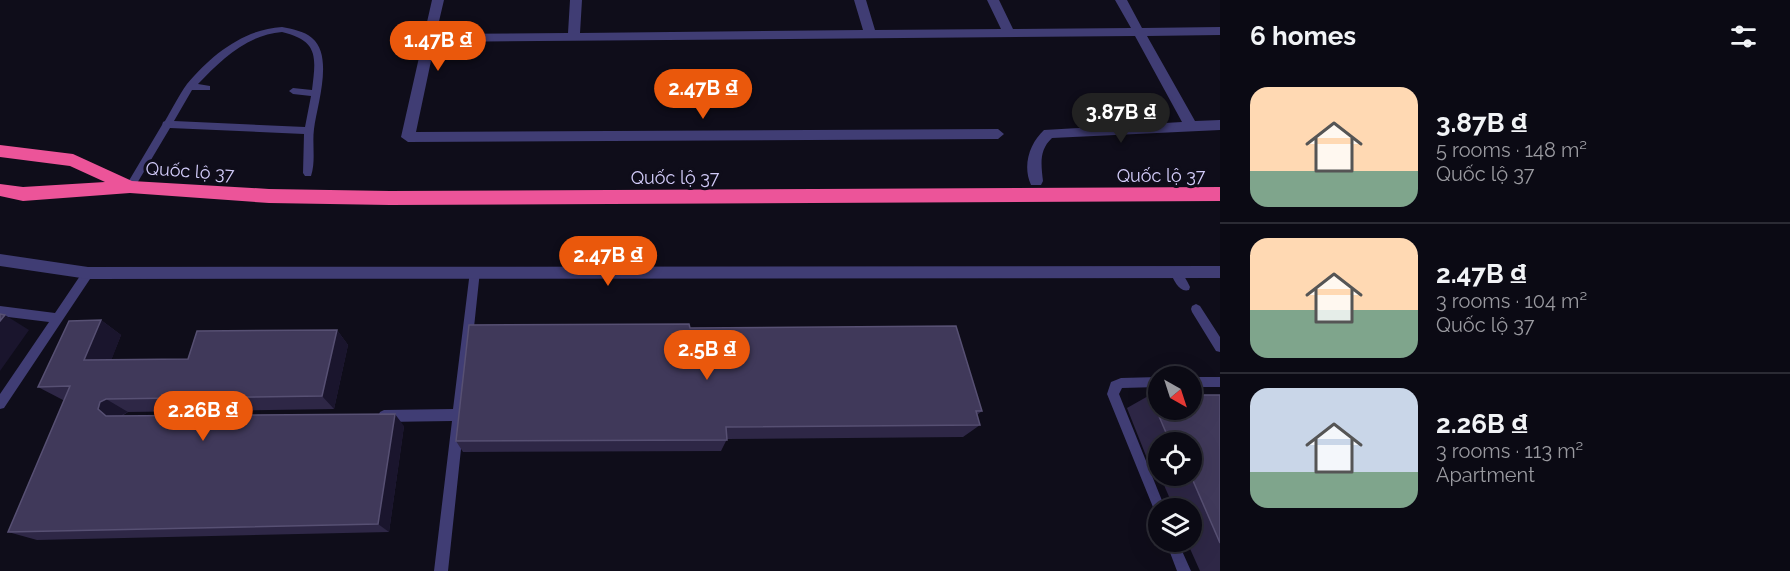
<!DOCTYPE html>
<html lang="en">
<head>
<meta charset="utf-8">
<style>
	body { margin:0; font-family:Raleway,sans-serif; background:#14131d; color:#f1f3f6; height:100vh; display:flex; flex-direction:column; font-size:22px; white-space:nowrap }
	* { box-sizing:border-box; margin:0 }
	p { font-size:20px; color:#9a9aa0 }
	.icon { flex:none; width:33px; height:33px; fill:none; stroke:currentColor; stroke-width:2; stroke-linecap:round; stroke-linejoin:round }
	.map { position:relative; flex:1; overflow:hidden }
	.sheet { display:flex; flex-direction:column; background:#0b0a14; width:570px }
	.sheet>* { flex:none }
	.needle { width:39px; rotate:141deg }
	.controls { position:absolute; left:1148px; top:366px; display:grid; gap:12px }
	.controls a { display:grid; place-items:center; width:54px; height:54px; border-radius:50%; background:#0b0a14; box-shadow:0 6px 24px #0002,0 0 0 2px #2b2b34; font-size:30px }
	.price { position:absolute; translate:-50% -51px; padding:0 14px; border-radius:21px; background:#ea580c; color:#fff; font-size:20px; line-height:39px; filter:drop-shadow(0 2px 3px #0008) }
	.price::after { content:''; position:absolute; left:50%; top:36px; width:18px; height:14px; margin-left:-9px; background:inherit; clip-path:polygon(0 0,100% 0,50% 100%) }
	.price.on { background:#222; color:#fff }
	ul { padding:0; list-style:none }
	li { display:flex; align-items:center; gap:18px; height:150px; padding:0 30px }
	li+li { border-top:2px solid #2b2b34 }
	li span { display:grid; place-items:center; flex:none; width:168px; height:120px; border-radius:18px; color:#555 }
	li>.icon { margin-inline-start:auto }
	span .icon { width:72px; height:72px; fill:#fffc; stroke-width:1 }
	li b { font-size:26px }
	h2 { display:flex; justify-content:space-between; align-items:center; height:72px; padding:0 30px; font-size:26px }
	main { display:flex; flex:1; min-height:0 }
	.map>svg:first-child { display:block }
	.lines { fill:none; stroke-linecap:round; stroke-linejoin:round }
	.lane { fill:#403d74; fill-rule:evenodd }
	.street { fill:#403d74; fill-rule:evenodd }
	.highway { fill:#ec5499; fill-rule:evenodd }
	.wall { fill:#2e2746; fill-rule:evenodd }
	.shaded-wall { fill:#1a152d }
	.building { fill:#40395a; stroke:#575073; stroke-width:1.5 }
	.labels { text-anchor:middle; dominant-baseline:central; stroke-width:6; stroke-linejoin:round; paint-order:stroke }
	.street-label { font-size:18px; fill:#d2cbf9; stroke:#0f0d1a }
</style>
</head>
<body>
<main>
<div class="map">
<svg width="1220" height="571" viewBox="0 0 1220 571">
	<rect width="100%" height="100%" fill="#0f0d1a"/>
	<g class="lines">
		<!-- lane -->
		<path class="lane" d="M 282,27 C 292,29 304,31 312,38 C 334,56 317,105 314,129 C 312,144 316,161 311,176 L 305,176 L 303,173 L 304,134 L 170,128 L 133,190 L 127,190 L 125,187 L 127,184 L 162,125 L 163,122 L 165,121 C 172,109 179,95 187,84 C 211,55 244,29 282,27 ZM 282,32 C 319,41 316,57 312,90 L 293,88 L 289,91 L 293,94 L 311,96 L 305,127 L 174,121 L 192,90 L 210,90 L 210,86 L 198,84 C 221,60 246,35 282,32 Z
			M 475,267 L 479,268 L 480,271 L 448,571 L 434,571 L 452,421 L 384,422 L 380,420 L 378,416 L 380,412 L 384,410 L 453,409 L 470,271 L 471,268 Z
			M 1175,268 C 1182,270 1187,281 1190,287 L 1189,290 C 1179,293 1174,280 1170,272 L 1171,269 Z
			M 88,269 L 92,270 L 93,273 L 92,276 L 4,408 L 0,409 L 0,394 L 49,322 L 0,316 L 0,306 L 55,313 L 84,270 Z
			M 1196,304 L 1200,306 L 1220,337 L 1220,352 L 1216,351 L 1192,312 L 1191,309 L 1192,306 Z
			M 1158,377 L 1158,387 L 1122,388 L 1119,394 L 1165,508 L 1158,508 L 1158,514 L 1155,512 L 1107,394 L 1111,382 L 1121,378 Z
			M 1191,377 L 1220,377 L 1220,387 L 1191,387 Z
			M 1166,542 L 1178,542 L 1191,571 L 1177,571 Z"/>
		<!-- street -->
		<path class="street" d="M 432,0 L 444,0 L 436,34 L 568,33 L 570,0 L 582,0 L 580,33 L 863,30 L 854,0 L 866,0 L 875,30 L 1001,29 L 987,0 L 999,0 L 1013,29 L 1131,28 L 1115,0 L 1127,0 L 1142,28 L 1220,27 L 1220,35 L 1147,36 L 1195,121 L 1220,120 L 1220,130 L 1052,138 C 1039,150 1041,164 1043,181 L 1041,185 L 1031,185 C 1022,165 1030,143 1044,130 L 1182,122 L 1135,36 L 435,42 L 416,132 L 998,129 L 1004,134 L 998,139 L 408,142 L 401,137 Z
			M 0,254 L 88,267 L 1220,266 L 1220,278 L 88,279 L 0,266 Z"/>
		<!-- highway -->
		<path class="highway" d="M 0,145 L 73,154 L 132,181 L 269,189 L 390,191 L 1220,187 L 1220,201 L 390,205 L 269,203 L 130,193 L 23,201 L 0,196 L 0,184 L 23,187 L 105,182 L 70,166 L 0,157 Z"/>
	</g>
	<!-- wall -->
	<path class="wall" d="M 101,320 L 121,335 L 111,360 L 188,359 L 337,330 L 348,345 L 334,409 L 128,412 L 122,416 L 404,426 L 389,532 L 37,540 L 8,532 L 65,400 L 63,400 L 38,387 Z
		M 690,328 L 982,411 L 977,415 L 980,425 L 963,437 L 727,439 L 721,451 L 463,452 L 456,441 Z
		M 1150,395 L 1220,395 L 1220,571 L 1200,571 L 1187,542 L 1191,542 L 1191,508 L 1174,508 L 1160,476 L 1154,476 L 1127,408 ZM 1158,442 L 1191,442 L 1191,476 L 1158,476 Z"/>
	<!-- shaded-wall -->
	<path class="shaded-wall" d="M 5,315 L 29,330 L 0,371 L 0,321 Z
		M 101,320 L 121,335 L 106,374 L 84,360 Z
		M 337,330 L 348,345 L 334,409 L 322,396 Z
		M 106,399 L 128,412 L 122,415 L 120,421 L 106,416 L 98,409 L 100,402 Z
		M 395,414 L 404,426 L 389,532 L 378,524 Z"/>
	<!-- building -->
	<path class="building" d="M 0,314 L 5,315 L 0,321 Z
		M 101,320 L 84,360 L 188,359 L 197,331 L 337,330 L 322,396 L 106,399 L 100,402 L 98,409 L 106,416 L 395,414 L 378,524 L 8,532 L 70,386 L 38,387 L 69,321 Z
		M 689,324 L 690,328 L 956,326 L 982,411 L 976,411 L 980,425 L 726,427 L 727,440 L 456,441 L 469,325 Z
		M 1150,395 L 1158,395 L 1158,410 L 1191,410 L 1191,395 L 1220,395 L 1220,543 L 1191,476 L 1191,442 L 1170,442 Z"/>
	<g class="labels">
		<!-- street labels -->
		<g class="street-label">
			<text transform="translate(190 171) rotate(4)">Quốc lộ 37</text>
			<text x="1161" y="175">Quốc lộ 37</text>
			<text x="675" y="177">Quốc lộ 37</text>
		</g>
	</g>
</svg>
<div class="controls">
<a><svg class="needle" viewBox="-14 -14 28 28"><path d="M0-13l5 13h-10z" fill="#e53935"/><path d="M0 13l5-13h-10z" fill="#9a9aa0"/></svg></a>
<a><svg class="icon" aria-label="locate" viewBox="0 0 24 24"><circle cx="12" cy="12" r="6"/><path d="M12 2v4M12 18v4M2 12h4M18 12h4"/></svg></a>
<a><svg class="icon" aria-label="layers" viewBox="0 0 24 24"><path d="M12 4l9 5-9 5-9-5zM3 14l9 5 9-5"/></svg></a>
</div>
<b class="price" style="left:438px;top:72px">1.47B ₫</b>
<b class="price" style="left:703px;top:120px">2.47B ₫</b>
<b class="price on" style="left:1121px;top:144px">3.87B ₫</b>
<b class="price" style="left:608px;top:287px">2.47B ₫</b>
<b class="price" style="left:707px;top:381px">2.5B ₫</b>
<b class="price" style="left:203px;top:442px">2.26B ₫</b>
</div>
<section class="sheet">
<h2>6 homes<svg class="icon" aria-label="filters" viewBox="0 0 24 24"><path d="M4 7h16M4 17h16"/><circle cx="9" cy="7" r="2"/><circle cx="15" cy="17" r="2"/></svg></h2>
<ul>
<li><span style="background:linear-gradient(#ffd9b3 70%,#7fa58c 0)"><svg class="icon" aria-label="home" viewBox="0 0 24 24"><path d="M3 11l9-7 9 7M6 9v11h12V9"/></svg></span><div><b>3.87B ₫</b><p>5 rooms · 148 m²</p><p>Quốc lộ 37</p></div></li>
<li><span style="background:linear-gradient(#ffd9b3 60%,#7fa58c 0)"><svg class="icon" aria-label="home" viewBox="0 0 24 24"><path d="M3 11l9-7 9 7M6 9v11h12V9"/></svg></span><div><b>2.47B ₫</b><p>3 rooms · 104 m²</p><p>Quốc lộ 37</p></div></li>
<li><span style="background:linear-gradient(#c9d6e8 70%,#7fa58c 0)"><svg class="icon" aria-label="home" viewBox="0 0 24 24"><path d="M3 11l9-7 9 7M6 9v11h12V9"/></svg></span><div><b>2.26B ₫</b><p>3 rooms · 113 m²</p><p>Apartment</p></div></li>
</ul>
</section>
</main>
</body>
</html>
